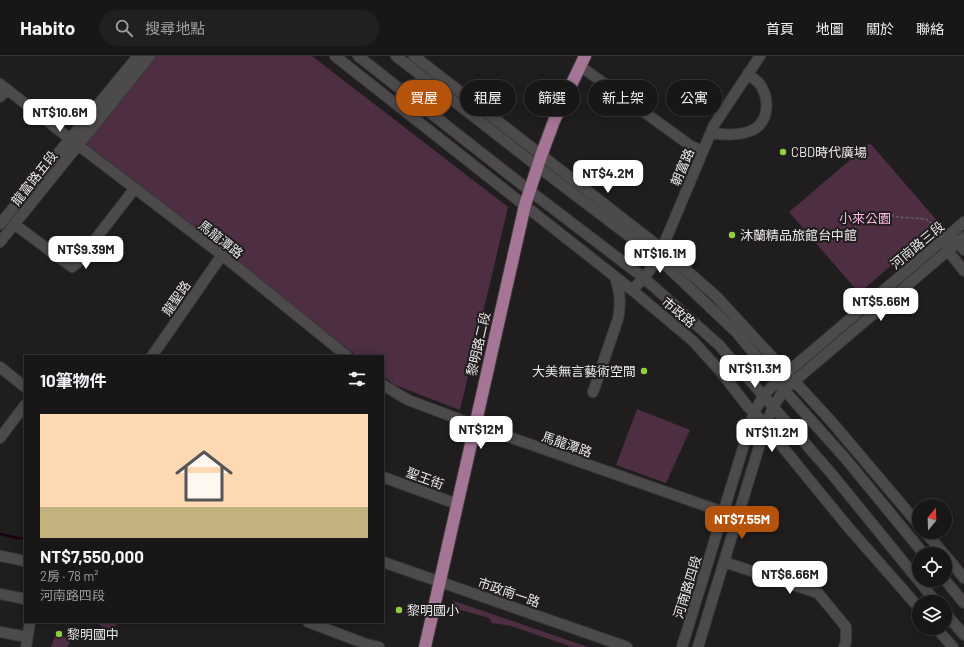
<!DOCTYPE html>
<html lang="zh-TW">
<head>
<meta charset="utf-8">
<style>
	body { margin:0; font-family:Barlow,"Noto Sans TC",sans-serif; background:#211f20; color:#f1f3f6; height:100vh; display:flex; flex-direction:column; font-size:15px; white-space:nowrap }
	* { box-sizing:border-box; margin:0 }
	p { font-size:13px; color:#9f9fa1 }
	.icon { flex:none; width:22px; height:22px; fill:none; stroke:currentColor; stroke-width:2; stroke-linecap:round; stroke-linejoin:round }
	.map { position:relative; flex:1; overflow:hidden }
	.details { position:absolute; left:24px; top:299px; width:360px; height:268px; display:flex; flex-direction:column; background:#181617; border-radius:0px; box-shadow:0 2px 10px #0003,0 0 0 1px #363536 }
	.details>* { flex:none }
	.hud { position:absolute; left:396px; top:24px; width:380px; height:36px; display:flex; gap:8px }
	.needle { width:26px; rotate:19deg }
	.buttons { position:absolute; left:912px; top:443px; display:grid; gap:8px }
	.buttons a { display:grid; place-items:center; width:40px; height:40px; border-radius:50%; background:#181617; box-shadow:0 2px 10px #0003,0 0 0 1px #363536; font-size:20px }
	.price { position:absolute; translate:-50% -34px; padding:0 9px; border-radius:8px; background:#fff; color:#222; font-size:13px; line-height:26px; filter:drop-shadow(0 1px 2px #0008) }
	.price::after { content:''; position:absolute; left:50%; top:24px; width:12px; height:9px; margin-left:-6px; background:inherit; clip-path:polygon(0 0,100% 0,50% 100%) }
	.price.selected { background:#b45309; color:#fff }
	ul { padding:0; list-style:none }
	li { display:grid; align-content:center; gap:8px; height:212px; padding:0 16px }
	li span { display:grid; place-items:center; height:124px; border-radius:0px; color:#555 }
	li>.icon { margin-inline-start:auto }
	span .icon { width:72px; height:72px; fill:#fffc; stroke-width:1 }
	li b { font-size:17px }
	h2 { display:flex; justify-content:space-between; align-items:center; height:48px; padding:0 16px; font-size:17px }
	.tag { padding:0 14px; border-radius:18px; background:#181617; box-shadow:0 2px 10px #0003,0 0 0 1px #363536; font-size:14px; line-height:36px }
	.tag.selected { background:#b45309; color:#fff }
	header { display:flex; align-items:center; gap:24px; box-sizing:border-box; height:56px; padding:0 20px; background:#181617; border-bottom:1px solid #363536 }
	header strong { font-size:19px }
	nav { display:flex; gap:22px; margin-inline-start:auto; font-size:14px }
	.search { width:280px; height:36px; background:#211f20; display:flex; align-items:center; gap:10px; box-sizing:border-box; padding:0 14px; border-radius:22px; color:#9f9fa1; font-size:15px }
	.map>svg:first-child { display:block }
	.green { fill:#4d2e43 }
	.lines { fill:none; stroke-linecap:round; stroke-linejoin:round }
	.stream { stroke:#1b0014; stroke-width:2.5 }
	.minor-casing { stroke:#3b393a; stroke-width:12 }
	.major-casing { stroke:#3b393a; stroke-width:14 }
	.path { stroke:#656264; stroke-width:1.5; stroke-dasharray:3 2; stroke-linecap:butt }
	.minor { stroke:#4d4a4c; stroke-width:10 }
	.major { stroke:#a57596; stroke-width:12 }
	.poi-dot { fill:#91cd3f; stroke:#201d1f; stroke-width:1.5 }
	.labels { text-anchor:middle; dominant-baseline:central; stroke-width:4; stroke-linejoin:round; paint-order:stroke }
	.poi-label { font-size:13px; fill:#e9e7e8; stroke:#201d1f; text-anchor:start }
	.street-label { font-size:13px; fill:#e9e7e8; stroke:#201d1f }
	.park-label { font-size:13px; fill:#fab5e3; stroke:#201d1f }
</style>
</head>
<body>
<header>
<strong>Habito</strong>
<div class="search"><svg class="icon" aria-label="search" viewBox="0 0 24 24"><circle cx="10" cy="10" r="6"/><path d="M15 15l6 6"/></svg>搜尋地點</div>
<nav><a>首頁</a><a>地圖</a><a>關於</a><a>聯絡</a></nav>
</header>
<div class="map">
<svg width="964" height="591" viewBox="0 0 964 591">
	<rect width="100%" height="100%" fill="#201d1f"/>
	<!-- green -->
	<path class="green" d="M 155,0 L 312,0 L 508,151 L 460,354 L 395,329 L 383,320 L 383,300 L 357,300 L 84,86 Z
		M 870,87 L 940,168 L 859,237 L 789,156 Z
		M 637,353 L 690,374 L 666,427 L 616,409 Z
		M 454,545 L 588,591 L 572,591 L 511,570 L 492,567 L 489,562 L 453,552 Z
		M 93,566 L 119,566 L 102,584 L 95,578 L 102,570 Z
		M 56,578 L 71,583 L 68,591 L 51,591 Z"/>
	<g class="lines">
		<!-- stream -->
		<path class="stream" d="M 0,478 L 18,482 L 25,482"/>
		<defs>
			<path id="minor" d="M 335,0 L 632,234 L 693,285 L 721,316 L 748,351 L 754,356 L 848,471 L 919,552
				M 358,0 L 530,135 L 644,222 L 719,289 L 831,417 L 936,546
				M 396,0 L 537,110 L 658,202 L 737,277 L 784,334 L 845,402 L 924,498
				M 414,0 L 662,193 L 716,240 L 831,365 L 919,469
				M 580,10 L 691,90 L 703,95
				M 0,28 L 69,82
				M 0,41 L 7,33
				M 711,77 C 723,79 745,80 756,72 C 770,62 769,40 759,27 C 756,24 751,21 748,17
				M 78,89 L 222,199 L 347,300
				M 0,168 L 138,0
				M 14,168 L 72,211 L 77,207 L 135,132
				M 952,183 L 958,186 L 964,194
				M 0,186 L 150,0
				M 947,188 L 948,195 L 964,215
				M 632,234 L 644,222 L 658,202 L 714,69 L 760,0
				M 152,300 L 222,199
				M 0,311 L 25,331
				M 383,329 L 408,344 L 475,369 L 723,456
				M 593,336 L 618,263 C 621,247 620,236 615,221
				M 0,382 L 25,349
				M 383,421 L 457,448
				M 925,476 L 944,498
				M 945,499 L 964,522
				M 0,500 L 25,505
				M 383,506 L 627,591
				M 724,506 L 818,537 L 846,571 L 846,586 L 844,591
				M 945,524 L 964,547
				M 0,538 L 25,543
				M 945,557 L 964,579
				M 308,566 L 366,588 L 379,591
				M 936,572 L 953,591
				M 0,576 L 27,581
				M 26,591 L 30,566
				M 682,591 L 754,356 L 764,339 L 777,325 L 964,166
				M 698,591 L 765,371 L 773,351 L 784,334 L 964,181"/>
			<path id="major" d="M 425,591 L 525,149 L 541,100 L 554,65 L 585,0"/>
		</defs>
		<!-- minor casing -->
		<use href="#minor" class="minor-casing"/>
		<!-- major casing -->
		<use href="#major" class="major-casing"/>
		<!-- path -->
		<path class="path" d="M 886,158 L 898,161 L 926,163 L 936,171"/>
		<!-- minor -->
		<use href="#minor" class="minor"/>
		<!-- major -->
		<use href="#major" class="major"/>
	</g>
	<!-- markers -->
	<g class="poi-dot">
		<circle cx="783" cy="96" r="4"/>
		<circle cx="732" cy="179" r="4"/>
		<circle cx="644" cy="315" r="4"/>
		<circle cx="399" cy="554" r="4"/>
		<circle cx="59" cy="578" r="4"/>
	</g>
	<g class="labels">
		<!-- poi labels -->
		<g class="poi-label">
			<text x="791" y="96">CBD時代廣場</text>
			<text x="740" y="179">沐蘭精品旅館台中館</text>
			<text x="636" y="315" text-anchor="end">大美無言藝術空間</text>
			<text x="407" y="554">黎明國小</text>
			<text x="67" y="578">黎明國中</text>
		</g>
		<!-- street labels -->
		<g class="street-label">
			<text transform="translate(682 111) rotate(-67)">朝富路</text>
			<text transform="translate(34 122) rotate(-52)">龍富路五段</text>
			<text transform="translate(221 183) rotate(38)">馬龍潭路</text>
			<text transform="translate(917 189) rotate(-40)">河南路三段</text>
			<text transform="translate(176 242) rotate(-55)">龍聖路</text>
			<text transform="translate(679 256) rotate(40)">市政路</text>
			<text transform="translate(478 288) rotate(-77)">黎明路二段</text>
			<text transform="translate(567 388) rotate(19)">馬龍潭路</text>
			<text transform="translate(425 422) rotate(20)">聖王街</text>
			<text transform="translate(687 531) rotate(-73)">河南路四段</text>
			<text transform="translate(509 536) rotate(19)">市政南一路</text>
		</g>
		<!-- park labels -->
		<g class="park-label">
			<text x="865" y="162">小來公園</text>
		</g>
	</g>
</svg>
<div class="buttons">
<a><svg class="needle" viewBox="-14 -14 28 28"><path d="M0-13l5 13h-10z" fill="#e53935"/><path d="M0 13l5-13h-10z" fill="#9f9fa1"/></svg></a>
<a><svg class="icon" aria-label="locate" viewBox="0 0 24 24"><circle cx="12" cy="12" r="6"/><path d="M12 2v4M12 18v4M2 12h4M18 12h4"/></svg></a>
<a><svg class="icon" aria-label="layers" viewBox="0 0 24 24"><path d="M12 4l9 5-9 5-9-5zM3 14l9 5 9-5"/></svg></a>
</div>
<b class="price" style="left:60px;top:77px">NT$10.6M</b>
<b class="price" style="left:608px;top:138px">NT$4.2M</b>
<b class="price" style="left:86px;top:214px">NT$9.39M</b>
<b class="price" style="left:660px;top:218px">NT$16.1M</b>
<b class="price" style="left:881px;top:266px">NT$5.66M</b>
<b class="price" style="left:755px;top:333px">NT$11.3M</b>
<b class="price" style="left:481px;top:394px">NT$12M</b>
<b class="price" style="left:772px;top:397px">NT$11.2M</b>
<b class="price selected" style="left:742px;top:484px">NT$7.55M</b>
<b class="price" style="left:790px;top:539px">NT$6.66M</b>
<div class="hud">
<a class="tag selected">買屋</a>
<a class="tag">租屋</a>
<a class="tag">篩選</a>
<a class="tag">新上架</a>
<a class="tag">公寓</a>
</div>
<section class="details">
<h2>10筆物件<svg class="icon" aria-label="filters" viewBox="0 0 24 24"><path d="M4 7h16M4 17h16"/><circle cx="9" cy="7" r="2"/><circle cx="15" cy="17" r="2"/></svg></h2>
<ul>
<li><span style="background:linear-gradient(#ffd9b3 75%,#c2b280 0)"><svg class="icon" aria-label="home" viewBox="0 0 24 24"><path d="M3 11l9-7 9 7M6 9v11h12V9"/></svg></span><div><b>NT$7,550,000</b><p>2房 · 78 m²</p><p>河南路四段</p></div></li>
</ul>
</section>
</div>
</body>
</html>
